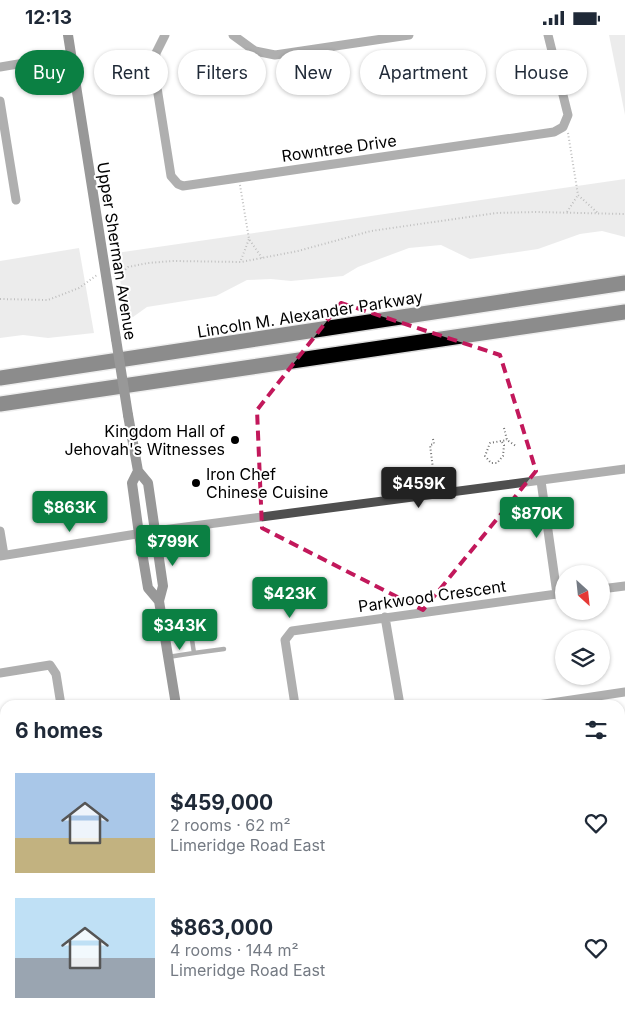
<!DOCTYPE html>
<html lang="en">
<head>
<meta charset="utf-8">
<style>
	body { margin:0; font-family:Inter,sans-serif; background:#f2f2f3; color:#1f2937; height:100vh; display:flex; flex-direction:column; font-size:19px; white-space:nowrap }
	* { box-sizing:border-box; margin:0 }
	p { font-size:16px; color:#747a83 }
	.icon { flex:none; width:28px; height:28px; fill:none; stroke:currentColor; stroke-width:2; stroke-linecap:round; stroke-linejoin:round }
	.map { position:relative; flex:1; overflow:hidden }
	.sheet { position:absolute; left:0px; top:665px; width:625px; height:320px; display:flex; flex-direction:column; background:#fff; border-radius:15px 15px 0 0; box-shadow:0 1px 4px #0004 }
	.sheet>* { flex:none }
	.hud { position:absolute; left:15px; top:15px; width:595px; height:45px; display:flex; gap:10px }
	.needle { width:32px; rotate:153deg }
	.controls { position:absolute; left:555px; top:530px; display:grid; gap:10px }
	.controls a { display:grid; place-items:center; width:55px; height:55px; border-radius:50%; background:#fff; box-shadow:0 1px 4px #0004; font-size:25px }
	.price { position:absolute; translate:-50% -42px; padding:0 11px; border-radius:5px; background:#0b8043; color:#fff; font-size:16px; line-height:32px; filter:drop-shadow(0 1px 2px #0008) }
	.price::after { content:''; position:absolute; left:50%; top:30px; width:15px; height:11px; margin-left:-8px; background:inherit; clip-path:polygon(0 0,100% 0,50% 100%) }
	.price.current { background:#222; color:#fff }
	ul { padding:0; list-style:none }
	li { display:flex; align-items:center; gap:15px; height:125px; padding:0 15px }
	li span { display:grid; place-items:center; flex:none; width:140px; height:100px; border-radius:0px; color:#555 }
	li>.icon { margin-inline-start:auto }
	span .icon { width:60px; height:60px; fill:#fffc; stroke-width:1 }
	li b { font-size:21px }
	h2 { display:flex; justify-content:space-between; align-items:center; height:60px; padding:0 15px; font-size:21px }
	.tag { padding:0 18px; border-radius:22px; background:#fff; box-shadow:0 1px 4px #0004; font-size:18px; line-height:45px }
	.tag.current { background:#0b8043; color:#fff }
	.status { display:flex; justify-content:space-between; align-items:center; height:35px; padding:0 25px; background:#fff; direction:ltr }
	.status svg { height:14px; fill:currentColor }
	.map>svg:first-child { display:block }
	.green { fill:#d6d6d6 }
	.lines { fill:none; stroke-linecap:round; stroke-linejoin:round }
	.motorway-casing { stroke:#dbdbdb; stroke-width:18 }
	.path { stroke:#717171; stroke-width:2; stroke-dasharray:1 2.5; stroke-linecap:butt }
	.service { stroke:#4f4f4f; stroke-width:4.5 }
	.minor { stroke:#4f4f4f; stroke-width:9 }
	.secondary { stroke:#1c1c1c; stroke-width:10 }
	.motorway { stroke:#000; stroke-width:15 }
	.secondary-bridge { stroke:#1c1c1c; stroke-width:10 }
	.marked { fill:none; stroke:#c2185b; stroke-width:4; stroke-dasharray:10 6; stroke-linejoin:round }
	.poi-dot { fill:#000; stroke:#fff; stroke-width:2 }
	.labels { text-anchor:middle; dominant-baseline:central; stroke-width:4; stroke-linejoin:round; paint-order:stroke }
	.street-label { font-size:16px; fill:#000; stroke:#fff }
	.poi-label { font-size:16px; fill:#000; stroke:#fff; text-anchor:end }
</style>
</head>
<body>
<div class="status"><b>12:13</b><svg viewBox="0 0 49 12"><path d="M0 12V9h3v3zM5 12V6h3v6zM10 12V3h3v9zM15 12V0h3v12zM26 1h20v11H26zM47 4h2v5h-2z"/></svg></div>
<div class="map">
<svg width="625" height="985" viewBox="0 0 625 985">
	<rect width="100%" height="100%" fill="#fff"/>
	<!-- green -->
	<path class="green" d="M 609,0 L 625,0 L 625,80 Z
		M 625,144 L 625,202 L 602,196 L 580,199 L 538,214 L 470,224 L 441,210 L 409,213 L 358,232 L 343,241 L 291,246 L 271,244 L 247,245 L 216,261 L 147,272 L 133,282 L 126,283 L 116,218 Z
		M 79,213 L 94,298 L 48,303 L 23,300 L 0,303 L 0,226 Z"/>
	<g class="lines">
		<defs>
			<path id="motorway" d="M 0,343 L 625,248
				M 0,369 L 625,277"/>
		</defs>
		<!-- motorway casing -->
		<use href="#motorway" class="motorway-casing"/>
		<!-- path -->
		<path class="path" d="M 568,98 L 578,160 L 599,179
			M 240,150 L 249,204 L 262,223
			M 567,177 L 578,160
			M 241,225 L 249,204
			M 114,242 L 119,241 L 128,232 L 148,228 L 173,226 L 241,227 L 298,216 L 371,196 L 496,178 L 536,177 L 625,179
			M 0,264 L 48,265 L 79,253 L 97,240
			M 504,393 L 507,405 L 516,411
			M 433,404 L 434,409 L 430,410 L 435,450
			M 502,407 L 504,410 L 503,421 L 497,428 L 491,428 L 485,421 L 490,408 L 507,405
			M 395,433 L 401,435 L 403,456
			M 402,445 L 434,442"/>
		<!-- service -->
		<path class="service" d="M 166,602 L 191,598 L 194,618 L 168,622
			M 194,618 L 224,614"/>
		<!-- minor -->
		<path class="minor" d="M 165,0 L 156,18 L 155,40 L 171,141 L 178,149 L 183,151 L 554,97 L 563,92 L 568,80 L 548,0
			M 233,0 L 255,16 L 275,20 L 409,0
			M 0,32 L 71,20
			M 0,66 L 16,165
			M 541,446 L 557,559
			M 0,496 L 4,520
			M 0,521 L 155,496 L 625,434
			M 601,554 L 625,551
			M 385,582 L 400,670
			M 0,638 L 50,630 L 56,639 L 61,670
			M 295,670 L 285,605 L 292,596 L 564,558
			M 538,670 L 625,657
			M 0,746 L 5,745
			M 620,825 L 625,824
			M 620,936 L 625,935
			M 0,959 L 4,985
			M 346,980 L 347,985
			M 461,980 L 461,985
			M 581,980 L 582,985"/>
		<!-- secondary -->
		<path class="secondary" d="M 68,0 L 116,304
			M 128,380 L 138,436 L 148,448 L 163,551 L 159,566 L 176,670
			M 138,436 L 132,448 L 139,499 L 148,553 L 159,566
			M 226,980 L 226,985"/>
		<!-- motorway -->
		<use href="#motorway" class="motorway"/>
		<!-- secondary-bridge -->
		<path class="secondary-bridge" d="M 116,304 L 128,380"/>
	</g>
	<!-- marked area -->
	<path d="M0 0H625V985H0ZM 341,268 L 500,320 L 536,436 L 423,575 L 262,493 L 257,375 Z" fill="#fff" fill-opacity=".55" fill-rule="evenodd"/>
	<path class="marked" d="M 341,268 L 500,320 L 536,436 L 423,575 L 262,493 L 257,375 Z"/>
	<!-- markers -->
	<g class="poi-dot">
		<circle cx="235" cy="405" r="5"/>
		<circle cx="196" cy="448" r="5"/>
	</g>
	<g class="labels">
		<!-- street labels -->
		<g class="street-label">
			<text transform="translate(339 113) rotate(-8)">Rowntree Drive</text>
			<text transform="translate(117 216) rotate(81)">Upper Sherman Avenue</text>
			<text transform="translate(310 279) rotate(-9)">Lincoln M. Alexander Parkway</text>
			<text transform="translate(432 561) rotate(-8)">Parkwood Crescent</text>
		</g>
		<!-- poi labels -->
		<g class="poi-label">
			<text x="225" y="396">Kingdom Hall of<tspan x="225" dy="18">Jehovah's Witnesses</tspan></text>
			<text x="206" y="439" text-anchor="start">Iron Chef<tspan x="206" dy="18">Chinese Cuisine</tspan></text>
		</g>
	</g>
</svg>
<div class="controls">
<a><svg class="needle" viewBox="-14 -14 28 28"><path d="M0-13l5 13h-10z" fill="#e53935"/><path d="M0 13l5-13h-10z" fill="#747a83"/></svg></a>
<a><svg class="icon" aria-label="layers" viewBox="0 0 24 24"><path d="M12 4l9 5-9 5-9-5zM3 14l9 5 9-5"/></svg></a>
</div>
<b class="price current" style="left:419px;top:474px">$459K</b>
<b class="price" style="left:70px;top:498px">$863K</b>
<b class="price" style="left:537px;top:504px">$870K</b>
<b class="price" style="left:173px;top:532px">$799K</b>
<b class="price" style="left:290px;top:584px">$423K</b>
<b class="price" style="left:180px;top:616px">$343K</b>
<div class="hud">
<a class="tag current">Buy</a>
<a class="tag">Rent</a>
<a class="tag">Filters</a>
<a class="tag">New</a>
<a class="tag">Apartment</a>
<a class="tag">House</a>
</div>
<section class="sheet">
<h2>6 homes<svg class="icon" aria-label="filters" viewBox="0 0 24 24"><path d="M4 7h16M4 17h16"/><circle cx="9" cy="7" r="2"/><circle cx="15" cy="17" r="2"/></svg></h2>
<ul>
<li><span style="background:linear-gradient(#a9c7e8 65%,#c2b280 0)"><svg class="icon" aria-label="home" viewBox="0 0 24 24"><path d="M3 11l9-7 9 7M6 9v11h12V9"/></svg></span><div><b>$459,000</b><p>2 rooms · 62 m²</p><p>Limeridge Road East</p></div><svg class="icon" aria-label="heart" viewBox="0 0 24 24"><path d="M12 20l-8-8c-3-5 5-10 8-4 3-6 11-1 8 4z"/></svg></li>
<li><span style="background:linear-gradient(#bfe0f5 60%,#9aa5b1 0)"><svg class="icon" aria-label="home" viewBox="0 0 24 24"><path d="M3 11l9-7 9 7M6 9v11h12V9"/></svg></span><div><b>$863,000</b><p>4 rooms · 144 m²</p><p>Limeridge Road East</p></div><svg class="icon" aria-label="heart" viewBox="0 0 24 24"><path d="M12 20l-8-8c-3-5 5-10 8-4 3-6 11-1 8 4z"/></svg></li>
</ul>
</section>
</div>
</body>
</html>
